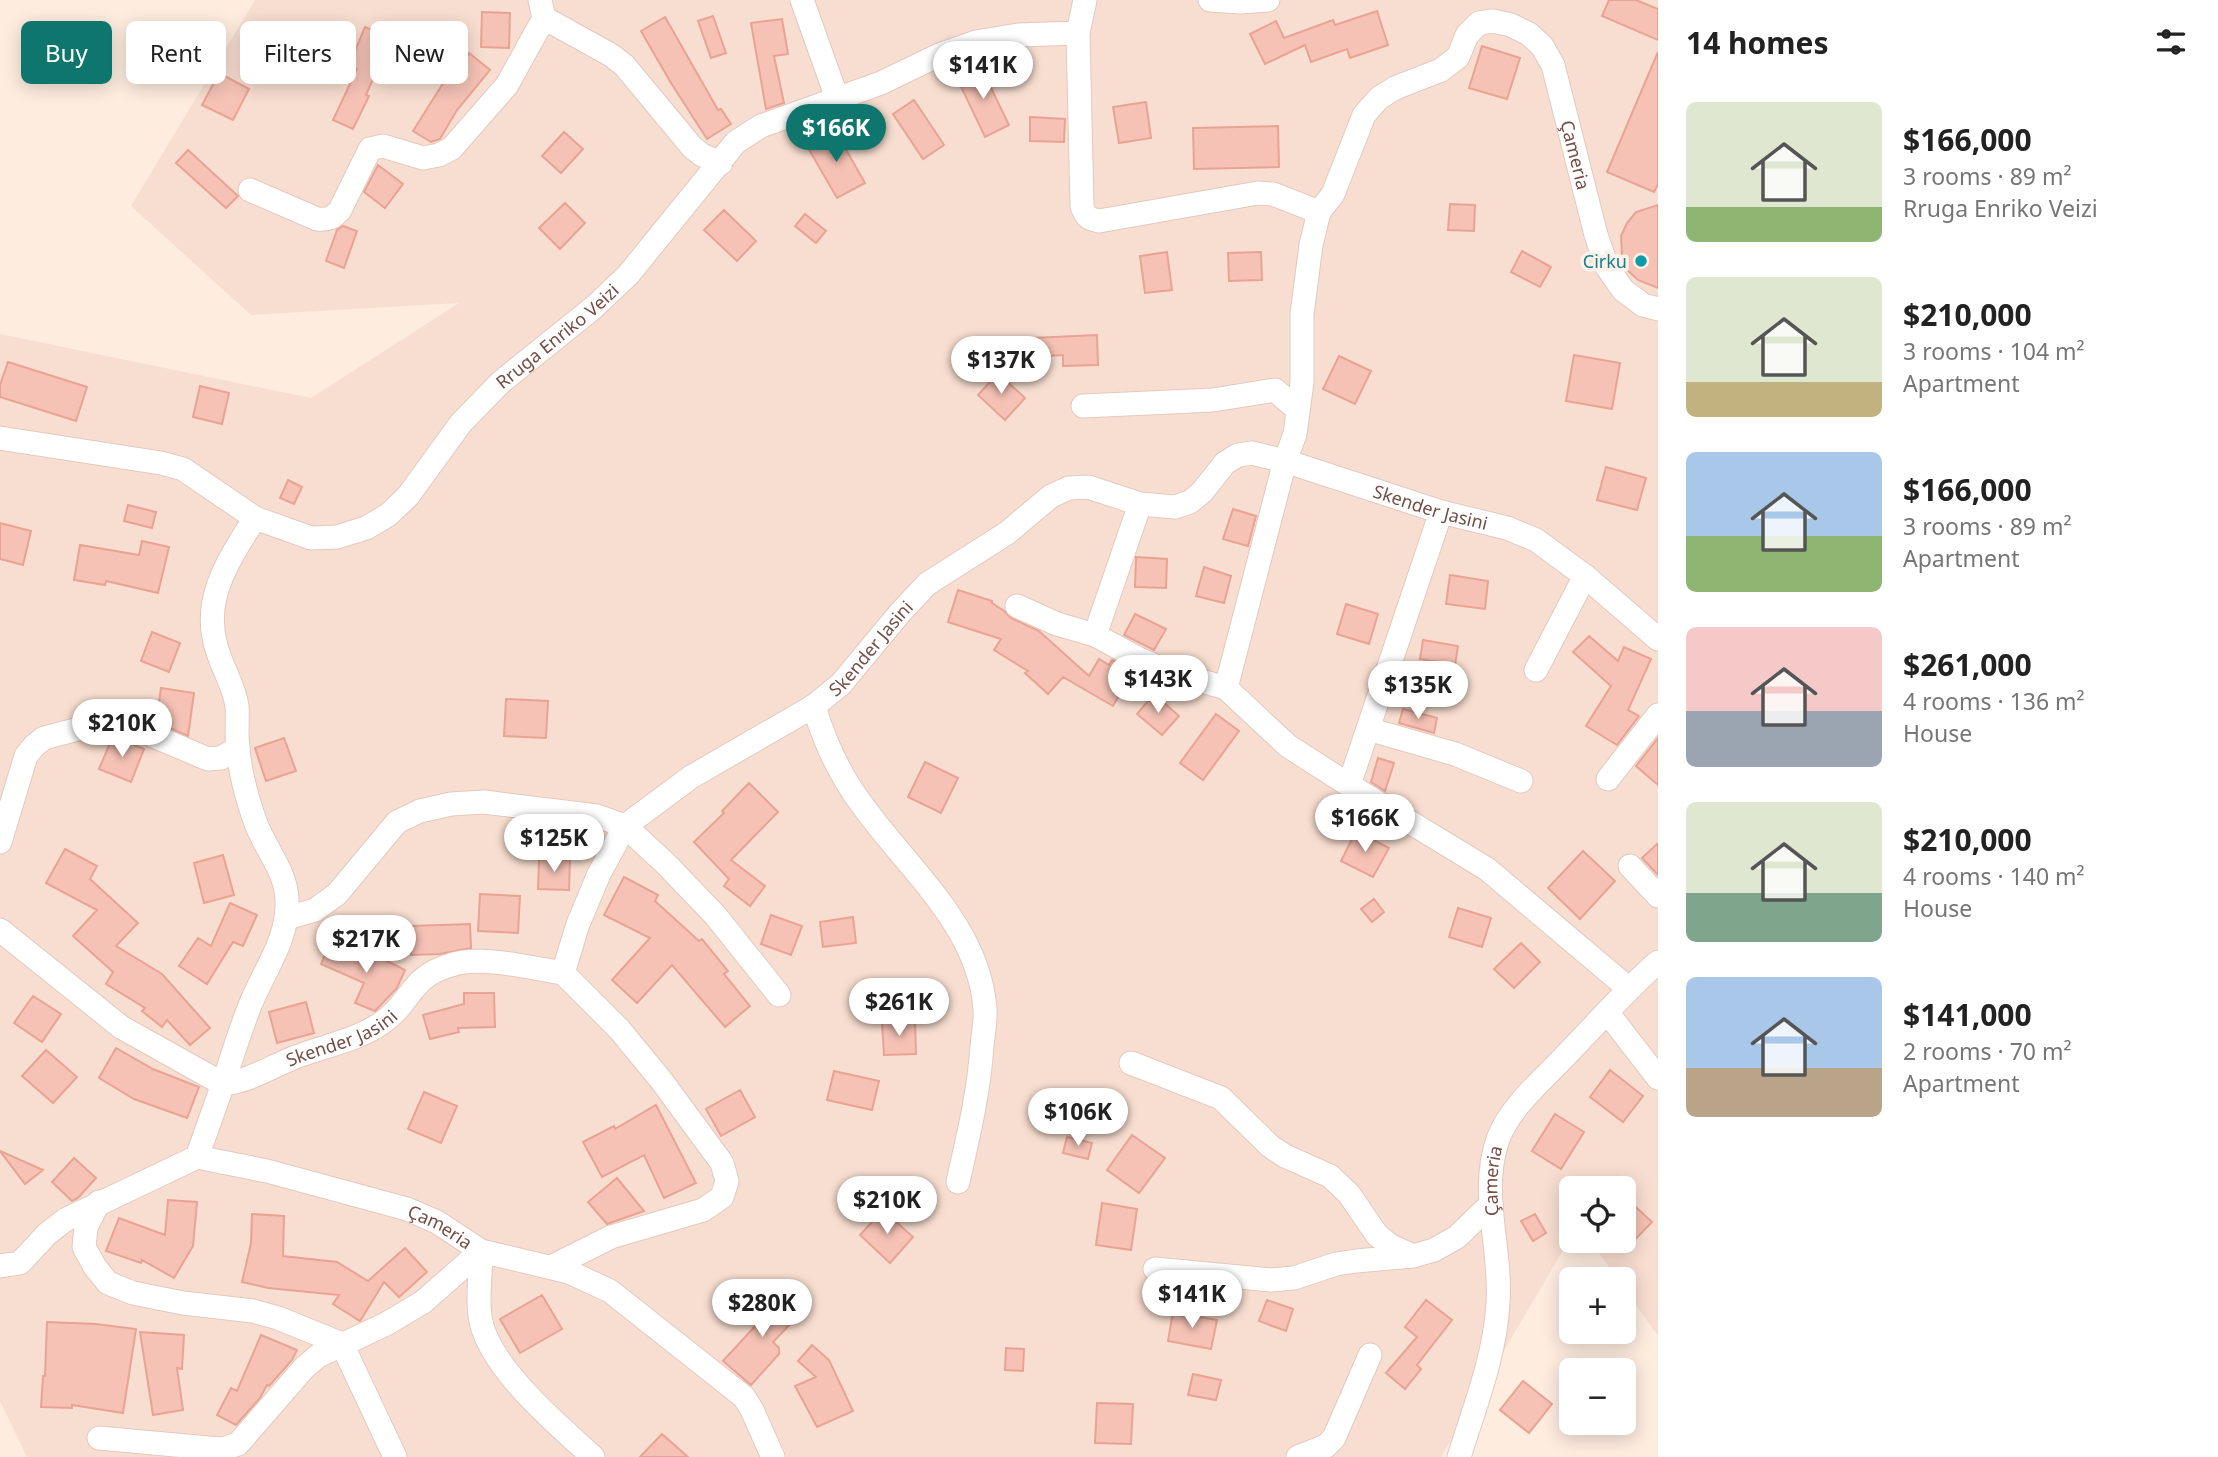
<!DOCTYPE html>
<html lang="en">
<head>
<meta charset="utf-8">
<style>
	body { margin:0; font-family:"Noto Sans",sans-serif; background:#f6f6f6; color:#222; height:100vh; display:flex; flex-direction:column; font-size:26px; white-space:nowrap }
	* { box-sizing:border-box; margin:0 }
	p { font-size:23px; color:#767676 }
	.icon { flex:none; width:38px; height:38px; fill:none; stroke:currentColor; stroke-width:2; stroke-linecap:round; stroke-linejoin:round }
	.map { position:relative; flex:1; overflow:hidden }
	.side { display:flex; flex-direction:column; background:#fff; width:560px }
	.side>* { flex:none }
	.banner { position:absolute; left:21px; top:21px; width:665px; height:63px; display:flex; gap:14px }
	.controls { position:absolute; left:1559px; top:1176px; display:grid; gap:14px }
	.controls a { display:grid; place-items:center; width:77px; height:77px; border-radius:10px; background:#fff; box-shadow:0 4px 18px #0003; font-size:35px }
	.price { position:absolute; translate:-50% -60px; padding:0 16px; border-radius:24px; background:#fff; color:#222; font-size:23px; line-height:46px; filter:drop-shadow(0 2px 4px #0008) }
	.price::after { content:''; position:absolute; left:50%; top:42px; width:21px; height:16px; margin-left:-10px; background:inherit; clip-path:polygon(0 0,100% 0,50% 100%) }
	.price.on { background:#0f766e; color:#fff }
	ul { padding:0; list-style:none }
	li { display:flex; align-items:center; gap:21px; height:175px; padding:0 28px }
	li span { display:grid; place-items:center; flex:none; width:196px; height:140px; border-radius:10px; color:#555 }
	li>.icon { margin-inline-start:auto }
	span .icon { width:84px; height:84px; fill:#fffc; stroke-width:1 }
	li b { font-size:30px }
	h2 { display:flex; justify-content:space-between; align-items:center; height:84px; padding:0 28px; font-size:30px }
	.pill { padding:0 24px; border-radius:10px; background:#fff; box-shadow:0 4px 18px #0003; font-size:24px; line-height:63px }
	.pill.on { background:#0f766e; color:#fff }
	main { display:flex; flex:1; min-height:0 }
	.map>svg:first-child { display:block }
	.residential { fill:#f8ded0 }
	.building { fill:#f5c2b5; stroke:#e9a394; stroke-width:2 }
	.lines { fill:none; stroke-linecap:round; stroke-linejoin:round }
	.street-casing { stroke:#e4c8be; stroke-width:25 }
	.street { stroke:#fff; stroke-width:23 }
	.culture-dot { fill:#0f9aa8; stroke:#fff1e7; stroke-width:2.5 }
	.labels { text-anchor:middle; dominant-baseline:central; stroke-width:7; stroke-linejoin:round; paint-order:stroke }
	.street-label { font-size:18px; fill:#764d45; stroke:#fff1e7 }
	.culture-label { font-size:18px; fill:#0d838f; stroke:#fff1e7; text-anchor:end }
</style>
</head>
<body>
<main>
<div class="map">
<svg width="1658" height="1457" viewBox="0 0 1658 1457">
	<rect width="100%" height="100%" fill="#feecdf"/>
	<!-- residential -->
	<path class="residential" d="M 255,0 L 1658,0 L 1658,1336 L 1624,1288 L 1624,1279 L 1618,1279 L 1590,1241 L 1624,1241 L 1624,1188 L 1572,1188 L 1571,1237 L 1441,1457 L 27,1457 L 0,1401 L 0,334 L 311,398 L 459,303 L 251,315 L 131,206 Z"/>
	<!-- building -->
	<path class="building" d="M 1609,0 L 1636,0 L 1658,9 L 1658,40 L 1602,16 Z
		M 1377,11 L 1388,45 L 1350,58 L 1347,49 L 1311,62 L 1305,45 L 1265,64 L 1250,34 L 1276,21 L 1284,38 L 1333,20 L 1335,25 Z
		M 482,12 L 510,13 L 509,48 L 481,47 Z
		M 713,16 L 726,53 L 711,58 L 698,21 Z
		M 665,17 L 718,110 L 721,109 L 731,124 L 707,139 L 671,83 L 641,31 Z
		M 782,19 L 788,54 L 774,56 L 784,103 L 766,109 L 751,23 Z
		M 365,27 L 391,38 L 366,95 L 369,96 L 353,129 L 333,120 L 357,69 L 349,65 Z
		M 1482,46 L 1520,58 L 1507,99 L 1469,88 Z
		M 1658,52 L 1658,184 L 1654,192 L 1607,172 Z
		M 469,53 L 490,70 L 457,110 L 440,139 L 431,142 L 413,131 L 442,85 Z
		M 980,65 L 1009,125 L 985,137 L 956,76 Z
		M 219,73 L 249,89 L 233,120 L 202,105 Z
		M 914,100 L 944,145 L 923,159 L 893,114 Z
		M 1146,102 L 1151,138 L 1119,143 L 1113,107 Z
		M 1030,117 L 1065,119 L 1064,142 L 1030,141 Z
		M 1278,126 L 1279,167 L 1194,169 L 1193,128 Z
		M 835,130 L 865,183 L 837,198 L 807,146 Z
		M 564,132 L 583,149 L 561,173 L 542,156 Z
		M 188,150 L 238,196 L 226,208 L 176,163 Z
		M 378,165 L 403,184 L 385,208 L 364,192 Z
		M 565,203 L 585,223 L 560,249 L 539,228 Z
		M 1450,204 L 1475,205 L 1474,231 L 1448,230 Z
		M 1658,205 L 1658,288 L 1638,280 L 1626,269 L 1622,254 L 1621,236 L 1627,223 L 1636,212 Z
		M 724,210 L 756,241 L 737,261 L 704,230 Z
		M 805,214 L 826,231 L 816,243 L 795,226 Z
		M 343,226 L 357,231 L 344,268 L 326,261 L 337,230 Z
		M 1522,251 L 1551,267 L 1540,287 L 1511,272 Z
		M 1167,252 L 1172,290 L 1145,293 L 1140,256 Z
		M 1261,252 L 1262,280 L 1229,281 L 1228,253 Z
		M 1097,335 L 1098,365 L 1063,366 L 1063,355 L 1031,357 L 1031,338 Z
		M 1574,355 L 1620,363 L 1612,409 L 1566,401 Z
		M 1339,356 L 1371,371 L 1355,404 L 1323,389 Z
		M 8,362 L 87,387 L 76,421 L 0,397 L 0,385 Z
		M 998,373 L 1025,398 L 1005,420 L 978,395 Z
		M 200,386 L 229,393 L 222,424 L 193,417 Z
		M 1606,467 L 1646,478 L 1637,510 L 1597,500 Z
		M 288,480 L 302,487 L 294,504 L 280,498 Z
		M 128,505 L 156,512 L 152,528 L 124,521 Z
		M 1233,509 L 1256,516 L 1248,546 L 1223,539 Z
		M 0,523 L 31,531 L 23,565 L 0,559 Z
		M 142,541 L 169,547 L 158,593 L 106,581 L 105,585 L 74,580 L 80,545 L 139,555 Z
		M 1136,557 L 1167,559 L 1166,588 L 1135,587 Z
		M 1204,567 L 1231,576 L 1224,603 L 1196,596 Z
		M 1450,575 L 1488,581 L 1485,609 L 1446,604 Z
		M 958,590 L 992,601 L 992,603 L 1004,611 L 1011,618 L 1039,631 L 1089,676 L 1099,659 L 1109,665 L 1112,660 L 1121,665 L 1131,674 L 1113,706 L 1063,677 L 1048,694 L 1025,673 L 1028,671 L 994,650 L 1001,639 L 948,622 Z
		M 1346,604 L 1378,614 L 1369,644 L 1337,634 Z
		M 1135,614 L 1166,629 L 1154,650 L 1124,635 Z
		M 152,632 L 180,643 L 169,672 L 141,661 Z
		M 1589,636 L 1618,661 L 1624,647 L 1651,659 L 1628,710 L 1639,716 L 1617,745 L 1586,726 L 1611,686 L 1573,652 Z
		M 1423,640 L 1458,646 L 1455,665 L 1420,659 Z
		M 161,688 L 194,693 L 188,736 L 156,722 Z
		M 1154,694 L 1179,716 L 1162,735 L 1137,714 Z
		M 506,699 L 548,701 L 546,738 L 504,736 Z
		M 1403,709 L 1437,718 L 1434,733 L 1399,723 Z
		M 1216,714 L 1239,731 L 1203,780 L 1180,763 Z
		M 113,736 L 144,749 L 131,782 L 99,769 Z
		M 284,738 L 296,771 L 266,781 L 255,748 Z
		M 1658,738 L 1658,785 L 1636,766 Z
		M 1378,758 L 1394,763 L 1385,791 L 1371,782 Z
		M 925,762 L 958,778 L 941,813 L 908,797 Z
		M 749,783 L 778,812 L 731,860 L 765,886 L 750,906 L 724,886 L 729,879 L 694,842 L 724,813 L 722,811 Z
		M 1356,831 L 1389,848 L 1373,877 L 1341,861 Z
		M 1658,843 L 1658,875 L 1642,858 Z
		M 65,849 L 97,866 L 90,879 L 138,923 L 116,946 L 162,974 L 210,1028 L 190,1045 L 167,1020 L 162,1027 L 142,1011 L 145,1008 L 106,984 L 113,972 L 73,936 L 97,910 L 46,883 Z
		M 1583,851 L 1615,881 L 1580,919 L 1548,888 Z
		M 223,855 L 234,895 L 204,903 L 194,863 Z
		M 539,859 L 570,860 L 569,890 L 538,889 Z
		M 624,877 L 658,895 L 655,901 L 699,941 L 702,939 L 728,971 L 724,974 L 750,1006 L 725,1027 L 672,965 L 637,1003 L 612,980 L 650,938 L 604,915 Z
		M 480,894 L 520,896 L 518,933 L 478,931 Z
		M 1374,899 L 1384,912 L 1372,922 L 1361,909 Z
		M 230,903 L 257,915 L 243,946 L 233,942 L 207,984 L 179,966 L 198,938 L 211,946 Z
		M 1458,908 L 1491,918 L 1482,947 L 1449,937 Z
		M 771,915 L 802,926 L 791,955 L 761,944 Z
		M 853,917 L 856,943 L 823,947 L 820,922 Z
		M 470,924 L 471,948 L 440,954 L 411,955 L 411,926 Z
		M 1521,943 L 1540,962 L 1514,988 L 1494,969 Z
		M 330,944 L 374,962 L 377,956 L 405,970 L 397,988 L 375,1011 L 355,1003 L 364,983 L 321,964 Z
		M 464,993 L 494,993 L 495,1027 L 458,1028 L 459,1032 L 430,1039 L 423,1015 L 464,1004 Z
		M 33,996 L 61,1014 L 42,1042 L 14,1023 Z
		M 306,1002 L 314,1033 L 277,1043 L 269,1012 Z
		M 915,1020 L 916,1054 L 884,1055 L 882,1022 Z
		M 116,1048 L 153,1069 L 199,1087 L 187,1118 L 134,1099 L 99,1078 Z
		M 46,1050 L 77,1077 L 53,1103 L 22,1076 Z
		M 1610,1070 L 1643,1096 L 1623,1122 L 1590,1097 Z
		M 834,1071 L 879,1081 L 872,1110 L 827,1100 Z
		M 740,1090 L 755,1117 L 721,1136 L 706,1109 Z
		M 424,1092 L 457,1106 L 441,1143 L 408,1129 Z
		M 656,1105 L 696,1183 L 664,1198 L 644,1155 L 602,1177 L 583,1142 L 614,1126 L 615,1129 Z
		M 1555,1114 L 1584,1132 L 1561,1169 L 1532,1151 Z
		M 1132,1135 L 1165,1158 L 1139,1193 L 1107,1170 Z
		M 1067,1137 L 1092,1143 L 1088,1159 L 1063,1153 Z
		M 0,1151 L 43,1170 L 25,1184 Z
		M 74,1158 L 96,1178 L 78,1198 L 72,1201 L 52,1182 Z
		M 617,1178 L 644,1211 L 607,1224 L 588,1202 Z
		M 1624,1196 L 1652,1222 L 1624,1251 Z
		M 168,1200 L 197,1202 L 193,1246 L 174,1278 L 142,1260 L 141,1263 L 106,1251 L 119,1218 L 165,1235 Z
		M 1102,1203 L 1137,1209 L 1131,1250 L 1096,1245 Z
		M 883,1210 L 913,1237 L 890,1263 L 860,1235 Z
		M 252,1214 L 284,1216 L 283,1256 L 337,1262 L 368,1281 L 405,1248 L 427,1272 L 399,1297 L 384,1282 L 360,1321 L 333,1304 L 339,1295 L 268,1288 L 242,1282 L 251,1243 Z
		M 1535,1214 L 1546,1233 L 1533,1241 L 1521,1221 Z
		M 775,1291 L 796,1312 L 796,1318 L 773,1342 L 779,1348 L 779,1354 L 751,1385 L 723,1361 L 759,1322 L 752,1315 Z
		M 542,1295 L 562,1329 L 520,1353 L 500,1319 Z
		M 1267,1300 L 1293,1309 L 1286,1331 L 1259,1321 Z
		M 1426,1300 L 1452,1320 L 1417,1365 L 1421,1369 L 1405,1389 L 1386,1373 L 1417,1337 L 1405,1327 Z
		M 1173,1312 L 1217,1320 L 1211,1349 L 1168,1341 Z
		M 47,1322 L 96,1324 L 136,1329 L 123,1413 L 72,1405 L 72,1408 L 41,1407 L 43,1376 L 45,1376 Z
		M 140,1332 L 184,1335 L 182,1369 L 177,1368 L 183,1410 L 153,1415 Z
		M 261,1335 L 297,1350 L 292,1360 L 269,1386 L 267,1385 L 260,1398 L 236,1425 L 217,1415 L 231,1388 L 237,1391 Z
		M 812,1345 L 829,1360 L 853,1411 L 817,1427 L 795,1386 L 816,1377 L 798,1361 Z
		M 1006,1348 L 1024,1349 L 1023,1371 L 1005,1370 Z
		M 1193,1374 L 1221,1380 L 1216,1400 L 1188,1395 Z
		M 1523,1381 L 1552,1404 L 1529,1433 L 1500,1410 Z
		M 1097,1403 L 1133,1404 L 1131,1444 L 1095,1443 Z
		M 662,1434 L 688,1457 L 640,1457 Z"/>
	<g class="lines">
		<defs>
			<g id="street">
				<path d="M 802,0 L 837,98"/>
				<path d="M 1210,0 L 1240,2 L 1268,0"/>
				<path d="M 544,18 L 611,55 L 624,65 L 692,147 L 702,155 L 721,163"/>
				<path d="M 1078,33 L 1082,206 C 1085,216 1088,219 1099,221 L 1258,193 L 1273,194 L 1319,212"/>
				<path d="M 250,190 L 317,219 C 328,220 333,218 340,210 L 370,149 L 383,146 L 423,158 L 439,155 L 452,148 L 507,85 L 544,18 L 540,0"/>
				<path d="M 1083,406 L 1213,400 L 1275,390 L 1298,410"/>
				<path id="s1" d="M 0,438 L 161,463 L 183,469 L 255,518 L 311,538 L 337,537 L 366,528 L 388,515 L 408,496 L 461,423 L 501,382 L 593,308 L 628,275 L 736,142 L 761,126 L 881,83 L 939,55 L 976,42 L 1018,35 L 1078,33 L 1085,0"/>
				<path d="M 1140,504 L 1095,635 L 1141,660 L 1170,672 L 1226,688 L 1288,746 L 1349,785"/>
				<path d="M 1441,512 L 1349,785 L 1487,869 L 1628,988"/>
				<path d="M 1017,606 L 1057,624 L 1095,635"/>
				<path d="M 1536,670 L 1585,576"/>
				<path id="s2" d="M 1226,688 L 1285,461 L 1295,434 L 1302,382 L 1302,314 L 1311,245 L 1319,212 L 1333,194 L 1364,115 L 1379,98 L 1395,88 L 1441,70 L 1458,57 L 1467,35 L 1479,23 L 1493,21 L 1511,25 L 1529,34 L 1542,46 L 1553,65 L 1596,235 L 1607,267 L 1623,290 L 1643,305 L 1658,309"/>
				<path d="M 814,706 C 824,741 841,777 863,806 C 908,869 979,926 985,1009 C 986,1021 983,1034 982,1046 C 979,1092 968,1137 958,1182"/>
				<path d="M 1368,729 L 1455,754 L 1521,781"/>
				<path d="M 1608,779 L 1658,715"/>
				<path d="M 0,842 L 26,756 L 34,746 L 44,738 L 86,727 L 102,718 L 111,718 L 208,759 L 221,758 L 238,748"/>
				<path d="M 1630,866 L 1658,896"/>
				<path d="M 287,918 L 315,910 L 337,894 L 397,822 L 420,811 L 451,804 L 484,802 L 597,816 L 625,826 L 666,864 L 715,915 L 779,995"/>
				<path d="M 0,930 L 121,1027 L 223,1084 C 232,1057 240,1030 251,1003 C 265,969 289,938 287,899 C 286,871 264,847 255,821 C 247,798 240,773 238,749 C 236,734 238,720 237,706 C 234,685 221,666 216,646 C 202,597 230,558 255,518"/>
				<path d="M 1607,1012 L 1658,1078"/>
				<path d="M 1131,1063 L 1221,1098 L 1270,1146 L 1285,1156 L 1330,1176 L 1349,1194 L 1377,1235 L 1391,1246 L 1413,1256"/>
				<path id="s3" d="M 197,1157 L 223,1084 C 249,1081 269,1068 293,1058 C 320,1047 359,1040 383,1022 C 412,1002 409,977 451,965 C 482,955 530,968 563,973 L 578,924 L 599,874 L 625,826 L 691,777 L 814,706 L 841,684 L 899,614 L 927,584 L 1007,533 L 1051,496 L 1069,488 L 1088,487 L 1140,504 L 1175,507 L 1190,502 L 1202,492 L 1225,463 L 1238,455 L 1252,453 L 1285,461 L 1441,512 L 1507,528 L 1536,540 L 1585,576 L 1658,639"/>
				<path id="s4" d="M 197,1157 L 267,1171 L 407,1209 L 437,1222 L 481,1251 C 481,1272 477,1296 480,1316 C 486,1365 558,1425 593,1457"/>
				<path d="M 99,1202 L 86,1227 L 84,1247 L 95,1267 L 108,1283 L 133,1293 L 183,1303 L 253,1311 L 278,1318 L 342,1344 L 395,1457"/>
				<path d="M 0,1266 L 20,1263 L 47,1234 L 65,1220 L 197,1157"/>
				<path d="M 551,1267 L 611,1237 L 703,1210 L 722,1197 L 727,1181 L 722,1163 L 661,1080 L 619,1029 L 563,973"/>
				<path d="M 1155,1269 L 1271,1280 L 1294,1278 L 1336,1264 L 1356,1261 L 1413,1256 L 1434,1250 L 1457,1237 L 1490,1205"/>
				<path d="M 99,1438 L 208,1448 L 223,1449 L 238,1444 L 304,1368 L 318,1356 L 386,1324 L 423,1302 L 481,1251 L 569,1272 L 610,1291 L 744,1397 L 752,1410 L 773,1457"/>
				<path d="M 1298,1457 L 1326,1446 L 1334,1438 L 1370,1355"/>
				<path id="s5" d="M 1459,1457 C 1475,1406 1495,1356 1498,1303 C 1502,1248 1479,1193 1498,1139 C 1511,1105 1544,1079 1568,1053 C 1598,1022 1626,990 1658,962"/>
			</g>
		</defs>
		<!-- street casing -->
		<use href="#street" class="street-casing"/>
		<!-- street -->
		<use href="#street" class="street"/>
	</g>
	<!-- markers -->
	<circle class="culture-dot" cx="1641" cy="261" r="7"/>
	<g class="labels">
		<!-- street labels -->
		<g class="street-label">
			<text stroke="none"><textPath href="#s2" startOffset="933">Çameria</textPath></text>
			<text stroke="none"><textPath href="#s1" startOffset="662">Rruga Enriko Veizi</textPath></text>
			<text stroke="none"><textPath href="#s3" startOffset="1570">Skender Jasini</textPath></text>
			<text stroke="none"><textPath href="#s3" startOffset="919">Skender Jasini</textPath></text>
			<text stroke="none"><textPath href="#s3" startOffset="205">Skender Jasini</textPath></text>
			<text stroke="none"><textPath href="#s5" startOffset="282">Çameria</textPath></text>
			<text stroke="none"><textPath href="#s4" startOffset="254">Çameria</textPath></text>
		</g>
		<!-- culture labels -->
		<g class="culture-label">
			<text x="1627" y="261">Cirku</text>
		</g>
	</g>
</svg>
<div class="controls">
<a><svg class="icon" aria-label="locate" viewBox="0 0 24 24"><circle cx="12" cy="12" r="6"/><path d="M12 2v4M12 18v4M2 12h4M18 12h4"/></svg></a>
<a>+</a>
<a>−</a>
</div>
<b class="price" style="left:983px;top:101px">$141K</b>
<b class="price on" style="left:836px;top:164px">$166K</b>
<b class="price" style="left:1001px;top:396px">$137K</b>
<b class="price" style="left:1158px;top:715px">$143K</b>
<b class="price" style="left:1418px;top:721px">$135K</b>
<b class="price" style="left:122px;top:759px">$210K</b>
<b class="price" style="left:1365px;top:854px">$166K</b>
<b class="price" style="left:554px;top:874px">$125K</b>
<b class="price" style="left:366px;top:975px">$217K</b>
<b class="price" style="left:899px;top:1038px">$261K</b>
<b class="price" style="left:1078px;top:1148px">$106K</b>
<b class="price" style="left:887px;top:1236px">$210K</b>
<b class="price" style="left:1192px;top:1330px">$141K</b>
<b class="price" style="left:762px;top:1339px">$280K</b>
<div class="banner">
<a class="pill on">Buy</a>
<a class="pill">Rent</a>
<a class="pill">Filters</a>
<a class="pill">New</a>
</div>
</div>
<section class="side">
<h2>14 homes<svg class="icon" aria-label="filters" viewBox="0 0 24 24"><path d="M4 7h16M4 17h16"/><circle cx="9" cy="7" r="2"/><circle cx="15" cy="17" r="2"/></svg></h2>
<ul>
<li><span style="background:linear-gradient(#dfe7d0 75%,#8fb573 0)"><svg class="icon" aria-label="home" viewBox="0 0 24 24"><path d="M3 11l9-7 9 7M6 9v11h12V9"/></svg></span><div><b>$166,000</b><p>3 rooms · 89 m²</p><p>Rruga Enriko Veizi</p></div></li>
<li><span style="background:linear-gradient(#dfe7d0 75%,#c2b280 0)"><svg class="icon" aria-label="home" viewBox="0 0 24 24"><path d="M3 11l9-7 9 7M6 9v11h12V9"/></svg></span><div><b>$210,000</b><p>3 rooms · 104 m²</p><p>Apartment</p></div></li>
<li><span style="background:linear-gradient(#a9c7e8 60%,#8fb573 0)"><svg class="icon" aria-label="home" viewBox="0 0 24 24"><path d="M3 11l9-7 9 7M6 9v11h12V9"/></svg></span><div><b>$166,000</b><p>3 rooms · 89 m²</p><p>Apartment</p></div></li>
<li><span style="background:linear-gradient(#f6c9c9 60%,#9aa5b1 0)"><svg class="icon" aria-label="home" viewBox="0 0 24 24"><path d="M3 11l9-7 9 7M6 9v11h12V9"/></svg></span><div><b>$261,000</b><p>4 rooms · 136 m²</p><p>House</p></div></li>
<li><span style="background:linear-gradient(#dfe7d0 65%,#7fa58c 0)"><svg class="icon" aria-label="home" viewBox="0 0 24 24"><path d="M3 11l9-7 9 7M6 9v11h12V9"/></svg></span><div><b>$210,000</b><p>4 rooms · 140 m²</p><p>House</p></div></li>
<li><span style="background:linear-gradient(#a9c7e8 65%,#b9a48a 0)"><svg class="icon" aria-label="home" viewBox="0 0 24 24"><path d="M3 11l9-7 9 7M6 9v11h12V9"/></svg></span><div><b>$141,000</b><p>2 rooms · 70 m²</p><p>Apartment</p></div></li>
</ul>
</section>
</main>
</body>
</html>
